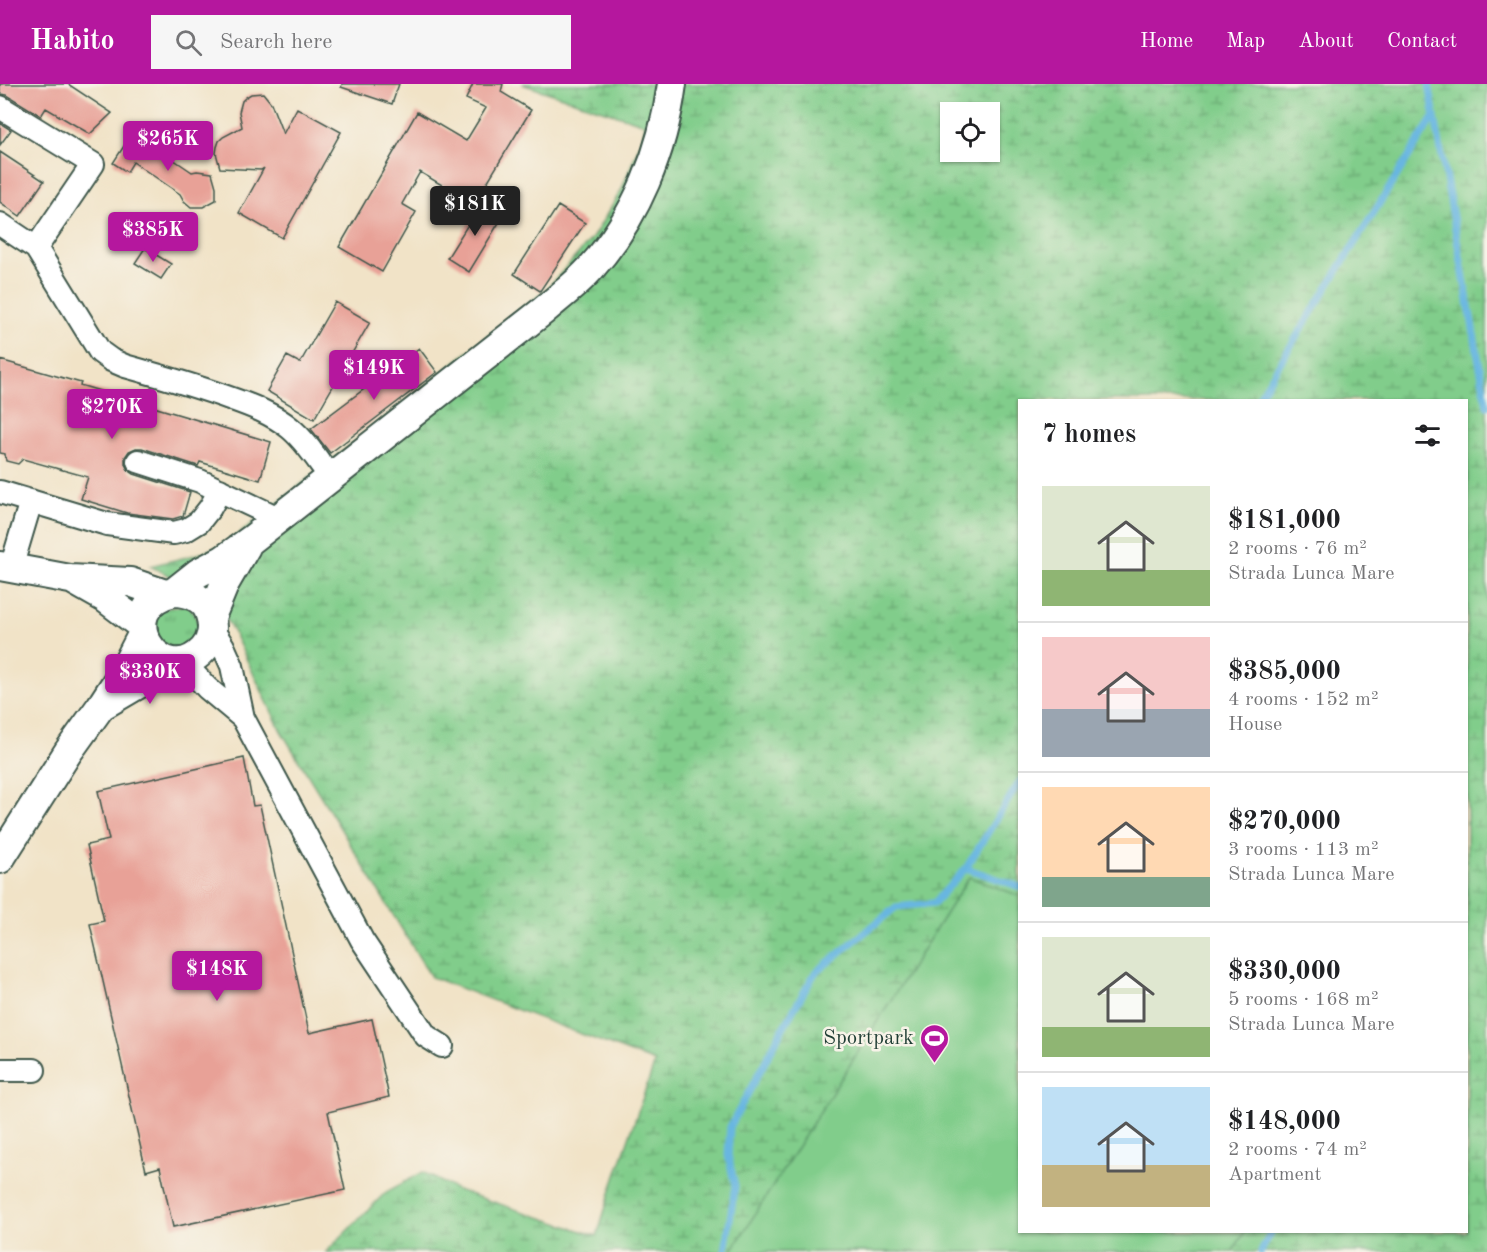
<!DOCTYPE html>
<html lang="en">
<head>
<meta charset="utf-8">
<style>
	body { margin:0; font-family:"Old Standard TT",serif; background:#f6f6f6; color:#202124; height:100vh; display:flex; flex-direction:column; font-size:22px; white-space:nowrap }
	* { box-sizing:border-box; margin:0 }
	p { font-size:20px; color:#757577 }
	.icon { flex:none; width:33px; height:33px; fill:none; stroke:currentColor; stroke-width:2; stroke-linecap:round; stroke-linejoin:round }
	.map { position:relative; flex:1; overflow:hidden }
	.drawer { position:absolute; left:1018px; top:315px; width:450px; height:834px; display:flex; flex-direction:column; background:#fff; border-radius:0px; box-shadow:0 2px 4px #0004 }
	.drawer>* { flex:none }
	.fabs { position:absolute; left:940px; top:18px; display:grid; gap:12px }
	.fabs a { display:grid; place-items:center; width:60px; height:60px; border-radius:0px; background:#fff; box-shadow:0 2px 4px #0004; font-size:30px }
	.price { position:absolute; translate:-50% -51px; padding:0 14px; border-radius:6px; background:#b5179e; color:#fff; font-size:20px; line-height:39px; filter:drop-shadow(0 2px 3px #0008) }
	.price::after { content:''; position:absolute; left:50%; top:36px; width:18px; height:14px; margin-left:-9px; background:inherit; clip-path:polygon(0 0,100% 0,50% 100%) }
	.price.on { background:#222; color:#fff }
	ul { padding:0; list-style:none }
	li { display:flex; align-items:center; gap:18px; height:150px; padding:0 24px }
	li+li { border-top:2px solid #e0e0e0 }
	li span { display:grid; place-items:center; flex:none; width:168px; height:120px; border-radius:0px; color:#555 }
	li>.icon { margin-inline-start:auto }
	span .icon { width:72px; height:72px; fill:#fffc; stroke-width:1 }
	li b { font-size:26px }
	h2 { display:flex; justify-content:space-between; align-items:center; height:72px; padding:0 24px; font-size:26px }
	header { display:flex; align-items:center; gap:36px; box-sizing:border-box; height:84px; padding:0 30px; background:#b5179e; color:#fff }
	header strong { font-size:28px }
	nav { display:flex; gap:33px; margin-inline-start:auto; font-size:21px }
	.search { width:420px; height:54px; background:#f6f6f6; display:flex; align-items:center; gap:15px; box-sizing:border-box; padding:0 21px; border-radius:0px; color:#757577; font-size:22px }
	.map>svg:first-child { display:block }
	.grass { fill:url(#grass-tufts); stroke:#508560; stroke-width:1.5 }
	.wetland { fill:url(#wetland-marsh); stroke:#508560; stroke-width:1.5; fill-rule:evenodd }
	.garden { fill:#81cd8b; stroke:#508560; stroke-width:1.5 }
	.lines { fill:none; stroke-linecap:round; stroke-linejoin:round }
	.stream { stroke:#67b6e1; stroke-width:7 }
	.building { fill:#e8a197 }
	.minor-casing { stroke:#3e564a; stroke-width:26 }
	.major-casing { stroke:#3e564a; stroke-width:32 }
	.minor { stroke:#fff; stroke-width:22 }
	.major { stroke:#fff; stroke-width:28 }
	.labels { text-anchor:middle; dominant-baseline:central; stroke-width:5; stroke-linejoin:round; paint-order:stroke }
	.poi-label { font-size:21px; fill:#1f3d34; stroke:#f7f3e8; text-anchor:end }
</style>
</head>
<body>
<header>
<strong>Habito</strong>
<div class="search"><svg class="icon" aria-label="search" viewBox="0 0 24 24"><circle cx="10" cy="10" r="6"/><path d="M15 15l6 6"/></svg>Search here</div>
<nav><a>Home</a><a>Map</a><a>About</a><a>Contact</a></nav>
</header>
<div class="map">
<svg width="1487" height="1168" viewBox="0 0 1487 1168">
	<defs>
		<pattern id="grass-tufts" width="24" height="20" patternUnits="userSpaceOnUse" patternTransform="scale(1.5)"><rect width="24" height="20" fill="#81cd8b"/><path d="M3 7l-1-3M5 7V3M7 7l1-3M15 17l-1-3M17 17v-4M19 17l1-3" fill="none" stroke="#69a872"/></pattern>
		<pattern id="wetland-marsh" width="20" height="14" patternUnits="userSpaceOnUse" patternTransform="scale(1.5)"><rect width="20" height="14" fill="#81cd8b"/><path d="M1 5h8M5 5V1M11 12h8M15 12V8" fill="none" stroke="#69a872"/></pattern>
	</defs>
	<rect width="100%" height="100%" fill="#f7f3e8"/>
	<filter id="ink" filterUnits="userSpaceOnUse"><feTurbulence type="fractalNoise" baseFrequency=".0167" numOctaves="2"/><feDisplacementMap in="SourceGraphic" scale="12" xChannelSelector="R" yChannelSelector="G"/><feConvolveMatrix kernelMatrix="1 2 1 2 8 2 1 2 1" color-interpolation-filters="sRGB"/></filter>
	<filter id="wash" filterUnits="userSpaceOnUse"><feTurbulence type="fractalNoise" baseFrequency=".008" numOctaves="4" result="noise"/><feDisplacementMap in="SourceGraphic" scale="24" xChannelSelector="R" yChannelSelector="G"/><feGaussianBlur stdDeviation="1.35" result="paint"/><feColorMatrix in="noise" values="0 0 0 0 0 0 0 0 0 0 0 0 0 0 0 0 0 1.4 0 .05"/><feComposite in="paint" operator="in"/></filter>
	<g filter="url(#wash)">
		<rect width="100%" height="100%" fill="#f1e3c7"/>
		<!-- grass -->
		<path class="grass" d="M 189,520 L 203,548 L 179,567 L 157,556 L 156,533 L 160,526 Z"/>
		<!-- wetland -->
		<path class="wetland" d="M 522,0 L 1487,0 L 1487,1168 L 326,1168 L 386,1108 L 423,1088 L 457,1106 L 597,1152 L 610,1109 L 655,978 L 431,893 L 281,647 L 230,541 L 205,509 L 150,482 L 195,471 L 226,460 L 546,206 L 593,153 L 621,107 L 643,52 L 645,40 ZM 951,28 L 990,28 L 990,68 L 951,68 ZM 1020,316 L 1467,316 L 1467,1148 L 1020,1148 Z"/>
		<!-- garden -->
		<path class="garden" d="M 969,793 L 1020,812 L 1020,1148 L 1245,1148 L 1232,1168 L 731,1168 Z"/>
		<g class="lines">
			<!-- stream -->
			<path class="stream" d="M 1429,0 L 1487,322
				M 1257,316 L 1434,32
				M 966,784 L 1020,803
				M 725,1168 L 735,1102 L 728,1071 L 730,1043 L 783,944 L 815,889 L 896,823 L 934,819 L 966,784 L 1020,697
				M 1261,1168 L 1271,1148"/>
		</g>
		<g id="blocks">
			<!-- building -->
			<path class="building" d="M 0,0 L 68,0 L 112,29 L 90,50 L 46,24 L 41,32 L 7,11 L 0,10 Z
				M 342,0 L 399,0 L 392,20 L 341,3 Z
				M 473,0 L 503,0 L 501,8 L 531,26 L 474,120 L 420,88 L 402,120 L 416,128 L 382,188 L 339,163 L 417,28 L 466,57 L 486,24 L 466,15 Z
				M 263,9 L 271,19 L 283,50 L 297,24 L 341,48 L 282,154 L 239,129 L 264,84 L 261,86 L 220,84 L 216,69 L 217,63 L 219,57 L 223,53 L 242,43 L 239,28 L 242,17 L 246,13 L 251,10 Z
				M 0,39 L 11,46 L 0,61 Z
				M 133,48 L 192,88 L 197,87 L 212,89 L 216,103 L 216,116 L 203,123 L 191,123 L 184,117 L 180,110 L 133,78 L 127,88 L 113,79 Z
				M 0,68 L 44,97 L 20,132 L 0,118 Z
				M 482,118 L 503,132 L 469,188 L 447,174 Z
				M 558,122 L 585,139 L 540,207 L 514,190 Z
				M 145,164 L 171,180 L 161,195 L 135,179 Z
				M 335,218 L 370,238 L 314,335 L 267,307 L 287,272 L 300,279 Z
				M 419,264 L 437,288 L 330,369 L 311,345 Z
				M 0,276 L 81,299 L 80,301 L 271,358 L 260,396 L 200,378 L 198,382 L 142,364 L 136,364 L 129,367 L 125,373 L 125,380 L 128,386 L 134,390 L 190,408 L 183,432 L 173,435 L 127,429 L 81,415 L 88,393 L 23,375 L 18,380 L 6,377 L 5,370 L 0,369 Z
				M 244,674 L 253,722 L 260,721 L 309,949 L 372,935 L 389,1013 L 328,1028 L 345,1106 L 173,1143 L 160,1083 L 146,1087 L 90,840 L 104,837 L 87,761 L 109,756 L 98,707 Z"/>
		</g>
	</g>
	<g filter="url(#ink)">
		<use href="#blocks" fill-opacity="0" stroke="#3e564a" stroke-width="1.5"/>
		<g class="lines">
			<defs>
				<path id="minor" d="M 0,23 L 93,80 L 36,164 L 0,140
					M 36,164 L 100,268 L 111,276 L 125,282 C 161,292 197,302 232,315 C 252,322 273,330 290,344 C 306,357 318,377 331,394
					M 138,377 L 200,397 L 278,434
					M 0,408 L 107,440 L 174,449 L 186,446 L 199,438 L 210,424 L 220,406
					M 11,484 L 31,417
					M 212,545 L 223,562 L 232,582 L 243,634 L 362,856 L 426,952 L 442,962
					M 183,578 L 207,604 L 243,634
					M 0,986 L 34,986"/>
				<path id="major" d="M 0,482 L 70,495 L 130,498 L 165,510
					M 75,497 L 105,514 L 142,542
					M 174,508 L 198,489 L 223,476 L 251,456 L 543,227 C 559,213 577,200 591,184 C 637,133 663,67 672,0
					M 174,508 C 190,508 206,515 210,531 C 214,543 212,557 203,566 C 161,610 107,523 174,508 Z
					M 211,533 L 225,499 L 246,463
					M 103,621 L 154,591 L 171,579
					M 0,775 L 68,668 L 101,622 L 123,588 L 143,549"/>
			</defs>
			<!-- minor casing -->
			<use href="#minor" class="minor-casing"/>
			<!-- major casing -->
			<use href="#major" class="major-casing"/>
			<!-- minor -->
			<use href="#minor" class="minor"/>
			<!-- major -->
			<use href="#major" class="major"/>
		</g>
	</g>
	<!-- icons -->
	<defs>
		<symbol id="stadium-pin" viewBox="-11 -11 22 30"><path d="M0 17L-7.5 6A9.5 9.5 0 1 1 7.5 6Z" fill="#b5179e" stroke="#f7f3e8"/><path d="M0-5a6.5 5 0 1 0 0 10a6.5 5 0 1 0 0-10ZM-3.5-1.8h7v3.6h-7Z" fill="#fff"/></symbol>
	</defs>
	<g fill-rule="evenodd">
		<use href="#stadium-pin" x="918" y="938" width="33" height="45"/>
	</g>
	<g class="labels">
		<!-- poi labels -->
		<g class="poi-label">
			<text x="914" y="954">Sportpark</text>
		</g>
	</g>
</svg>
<div class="fabs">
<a><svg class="icon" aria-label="locate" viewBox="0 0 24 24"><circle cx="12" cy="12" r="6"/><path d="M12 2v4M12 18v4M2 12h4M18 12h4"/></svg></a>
</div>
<b class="price" style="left:168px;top:88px">$265K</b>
<b class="price on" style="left:475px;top:153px">$181K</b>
<b class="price" style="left:153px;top:179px">$385K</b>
<b class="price" style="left:374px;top:317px">$149K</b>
<b class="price" style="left:112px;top:356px">$270K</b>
<b class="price" style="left:150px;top:621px">$330K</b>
<b class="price" style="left:217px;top:918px">$148K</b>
<section class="drawer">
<h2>7 homes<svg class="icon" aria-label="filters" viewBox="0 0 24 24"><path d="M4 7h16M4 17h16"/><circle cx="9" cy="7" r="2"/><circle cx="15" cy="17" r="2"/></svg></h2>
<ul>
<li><span style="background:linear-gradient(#dfe7d0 70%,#8fb573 0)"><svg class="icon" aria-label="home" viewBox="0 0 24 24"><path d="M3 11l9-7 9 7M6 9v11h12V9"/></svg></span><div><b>$181,000</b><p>2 rooms · 76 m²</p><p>Strada Lunca Mare</p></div></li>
<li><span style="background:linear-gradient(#f6c9c9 60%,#9aa5b1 0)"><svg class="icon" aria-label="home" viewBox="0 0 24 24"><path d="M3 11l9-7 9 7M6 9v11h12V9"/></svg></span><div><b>$385,000</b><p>4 rooms · 152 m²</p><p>House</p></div></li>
<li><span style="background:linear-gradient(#ffd9b3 75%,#7fa58c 0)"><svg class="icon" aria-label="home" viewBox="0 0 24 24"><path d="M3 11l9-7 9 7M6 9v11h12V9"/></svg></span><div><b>$270,000</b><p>3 rooms · 113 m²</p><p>Strada Lunca Mare</p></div></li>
<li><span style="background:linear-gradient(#dfe7d0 75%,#8fb573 0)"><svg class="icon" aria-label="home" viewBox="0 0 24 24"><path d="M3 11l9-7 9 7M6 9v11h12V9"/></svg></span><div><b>$330,000</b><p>5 rooms · 168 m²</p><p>Strada Lunca Mare</p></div></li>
<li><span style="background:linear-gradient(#bfe0f5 65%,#c2b280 0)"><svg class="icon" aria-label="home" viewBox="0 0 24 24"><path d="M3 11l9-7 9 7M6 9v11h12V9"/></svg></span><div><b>$148,000</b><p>2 rooms · 74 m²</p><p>Apartment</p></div></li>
</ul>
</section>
</div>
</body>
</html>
